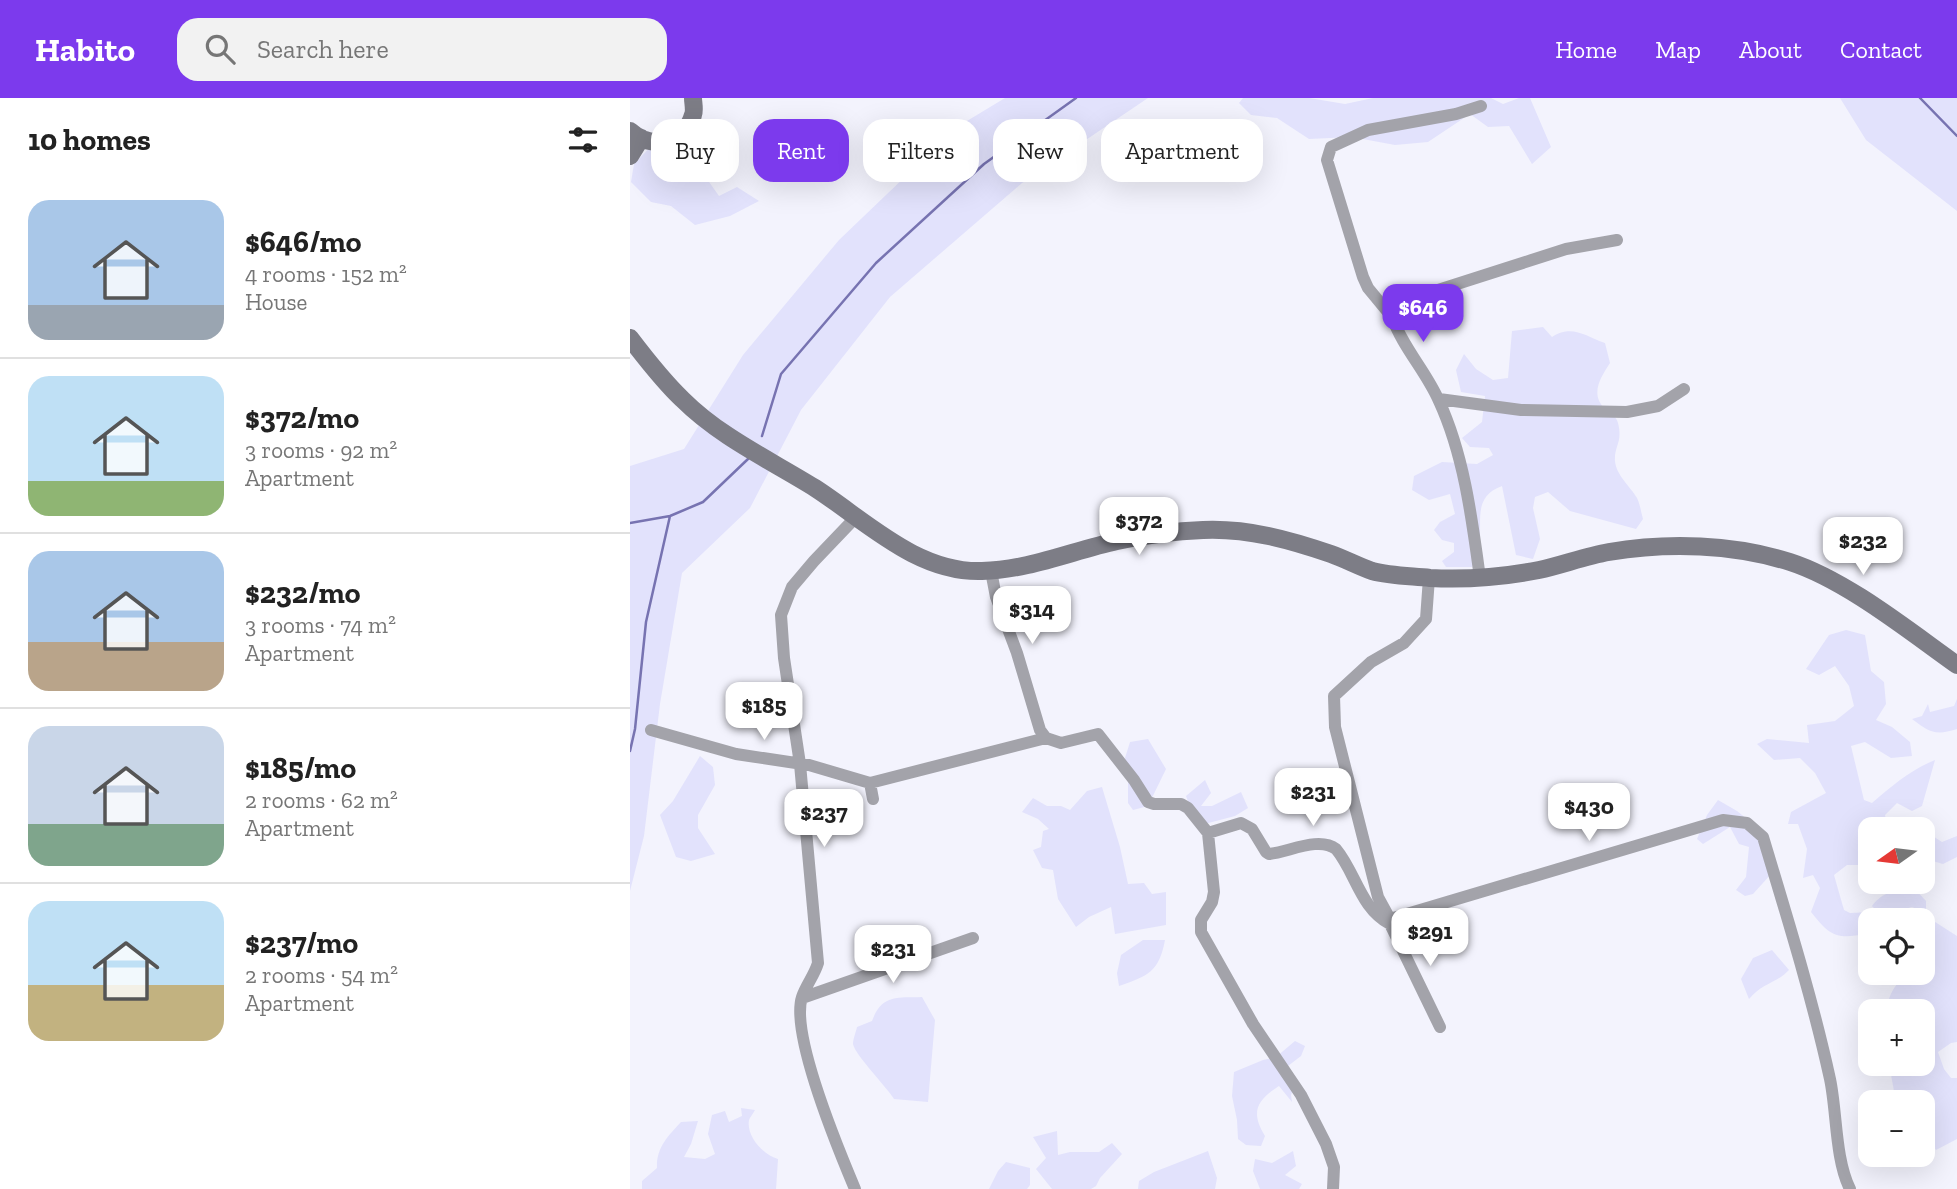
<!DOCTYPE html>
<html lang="en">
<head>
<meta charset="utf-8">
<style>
	body { margin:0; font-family:"Zilla Slab",serif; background:#f2f2f2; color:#222; height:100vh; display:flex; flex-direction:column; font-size:26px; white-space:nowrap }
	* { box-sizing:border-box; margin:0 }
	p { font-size:23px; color:#767676 }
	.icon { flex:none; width:38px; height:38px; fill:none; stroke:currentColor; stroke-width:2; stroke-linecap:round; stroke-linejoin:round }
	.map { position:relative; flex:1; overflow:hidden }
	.details { display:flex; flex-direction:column; background:#fff; width:630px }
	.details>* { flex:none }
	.top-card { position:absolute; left:21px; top:21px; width:665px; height:63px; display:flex; gap:14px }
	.needle { width:46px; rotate:256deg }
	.buttons { position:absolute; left:1228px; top:719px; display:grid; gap:14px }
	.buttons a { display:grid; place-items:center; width:77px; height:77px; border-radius:14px; background:#fff; box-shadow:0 7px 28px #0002; font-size:35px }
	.price { position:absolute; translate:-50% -60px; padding:0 16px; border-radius:14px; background:#fff; color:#222; font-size:23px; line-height:46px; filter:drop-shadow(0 2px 4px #0008) }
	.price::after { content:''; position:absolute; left:50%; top:42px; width:21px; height:16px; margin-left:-10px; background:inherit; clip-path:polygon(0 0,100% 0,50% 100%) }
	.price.selected { background:#7c3aed; color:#fff }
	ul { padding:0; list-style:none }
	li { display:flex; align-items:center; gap:21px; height:175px; padding:0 28px }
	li+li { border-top:2px solid #e0e0e0 }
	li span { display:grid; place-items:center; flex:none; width:196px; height:140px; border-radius:21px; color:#555 }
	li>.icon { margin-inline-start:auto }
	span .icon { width:84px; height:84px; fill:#fffc; stroke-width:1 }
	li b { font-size:30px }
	h2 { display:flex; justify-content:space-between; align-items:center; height:84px; padding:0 28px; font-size:30px }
	.chip { padding:0 24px; border-radius:21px; background:#fff; box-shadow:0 7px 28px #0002; font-size:24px; line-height:63px }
	.chip.selected { background:#7c3aed; color:#fff }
	header { display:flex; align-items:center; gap:42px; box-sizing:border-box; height:98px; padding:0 35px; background:#7c3aed; color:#fff }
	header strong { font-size:33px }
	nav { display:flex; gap:38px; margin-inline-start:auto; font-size:24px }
	.search { width:490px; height:63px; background:#f2f2f2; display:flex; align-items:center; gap:18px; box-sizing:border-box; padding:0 24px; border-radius:21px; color:#767676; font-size:26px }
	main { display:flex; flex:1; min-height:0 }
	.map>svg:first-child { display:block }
	.green { fill:#e2e2fc }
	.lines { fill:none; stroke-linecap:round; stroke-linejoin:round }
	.stream { stroke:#7773b1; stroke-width:2.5 }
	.street { stroke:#a3a3aa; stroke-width:12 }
	.secondary { stroke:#7d7d86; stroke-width:18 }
</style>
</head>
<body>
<header>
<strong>Habito</strong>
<div class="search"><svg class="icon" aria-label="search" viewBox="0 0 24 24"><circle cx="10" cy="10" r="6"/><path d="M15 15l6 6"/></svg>Search here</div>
<nav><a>Home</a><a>Map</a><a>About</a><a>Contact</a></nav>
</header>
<main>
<section class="details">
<h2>10 homes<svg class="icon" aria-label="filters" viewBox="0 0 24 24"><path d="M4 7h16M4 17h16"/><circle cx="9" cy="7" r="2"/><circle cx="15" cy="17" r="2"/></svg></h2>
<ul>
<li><span style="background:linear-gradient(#a9c7e8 75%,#9aa5b1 0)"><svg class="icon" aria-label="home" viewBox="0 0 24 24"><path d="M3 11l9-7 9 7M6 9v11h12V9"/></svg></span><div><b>$646/mo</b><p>4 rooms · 152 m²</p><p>House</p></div></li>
<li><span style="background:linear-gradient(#bfe0f5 75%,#8fb573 0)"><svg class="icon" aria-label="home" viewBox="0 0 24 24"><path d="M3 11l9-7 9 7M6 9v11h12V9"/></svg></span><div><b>$372/mo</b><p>3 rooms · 92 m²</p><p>Apartment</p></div></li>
<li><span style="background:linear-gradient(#a9c7e8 65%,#b9a48a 0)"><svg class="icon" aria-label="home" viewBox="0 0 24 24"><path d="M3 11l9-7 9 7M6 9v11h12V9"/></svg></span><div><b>$232/mo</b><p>3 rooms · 74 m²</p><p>Apartment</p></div></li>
<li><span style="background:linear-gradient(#c9d6e8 70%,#7fa58c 0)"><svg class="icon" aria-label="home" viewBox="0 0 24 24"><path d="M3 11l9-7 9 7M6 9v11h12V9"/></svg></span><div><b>$185/mo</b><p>2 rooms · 62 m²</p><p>Apartment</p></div></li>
<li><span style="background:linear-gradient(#bfe0f5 60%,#c2b280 0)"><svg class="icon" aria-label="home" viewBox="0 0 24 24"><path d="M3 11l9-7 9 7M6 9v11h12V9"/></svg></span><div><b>$237/mo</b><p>2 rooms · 54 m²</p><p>Apartment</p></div></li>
</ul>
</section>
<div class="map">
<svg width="1327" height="1091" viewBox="0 0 1327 1091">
	<rect width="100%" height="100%" fill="#f3f3fd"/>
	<!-- green -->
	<path class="green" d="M 375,0 L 518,0 L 392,85 L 260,199 L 171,312 L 120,410 L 52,475 L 30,606 L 14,738 L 0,793 L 0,368 L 54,351 L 113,257 L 209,142 L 327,29 Z
		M 613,0 L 679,0 L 715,6 L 743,0 L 861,0 L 873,6 L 889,0 L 900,0 L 921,49 L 902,66 L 879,28 L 858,29 L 840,16 L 798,44 L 765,47 L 722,39 L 679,41 L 647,20 L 621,17 L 609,5 Z
		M 1210,0 L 1327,0 L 1327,113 L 1236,42 Z
		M 34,35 L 77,60 L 77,81 L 89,98 L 107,89 L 129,103 L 100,118 L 65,127 L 41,108 L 21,104 L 1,84 L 4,66 Z
		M 913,229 L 922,239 C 942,226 955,238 975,245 L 980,265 C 971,279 960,295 974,310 C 979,315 986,317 988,325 C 993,344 984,348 985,363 C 986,377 1000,388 1007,400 C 1010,406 1011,414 1013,421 L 1006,431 L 940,413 L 918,394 L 905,399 L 903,410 L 910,441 L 903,461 L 886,457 L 872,388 C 842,399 853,423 849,447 C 848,454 844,462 842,469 L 816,469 L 812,463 L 824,454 L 824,445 L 812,442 L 804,432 L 810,424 L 825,416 L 820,396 L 799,402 L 782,392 L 784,378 L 812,364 L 847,366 L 863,357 L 859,350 L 840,349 L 832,340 L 852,324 L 855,298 L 831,294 L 826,272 L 834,256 L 846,271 L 863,282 L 878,280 L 882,233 Z
		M 1216,532 L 1235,537 L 1241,573 L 1254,584 L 1256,606 L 1246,622 L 1262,629 L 1280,644 L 1282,658 L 1261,660 L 1235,644 L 1221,648 L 1234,702 L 1242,705 C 1262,688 1280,672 1305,662 L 1292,708 L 1282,713 L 1267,705 L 1255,717 L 1257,730 L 1266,726 L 1287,725 L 1293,732 L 1241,732 L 1241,739 L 1237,741 L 1241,749 L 1241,764 L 1234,767 L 1217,767 L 1204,777 L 1214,812 L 1220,815 L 1241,814 L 1237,836 C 1206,841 1201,839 1181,814 L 1190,790 L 1183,777 L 1173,780 L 1177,751 L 1168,726 L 1158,726 L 1161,714 L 1196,695 L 1185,675 L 1170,660 L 1144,662 L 1127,646 L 1137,641 L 1179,645 L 1177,627 L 1205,623 L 1224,608 L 1219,588 L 1205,568 L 1189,577 L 1176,571 L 1199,537 Z
		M 1327,601 L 1327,631 C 1305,638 1299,634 1282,621 L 1292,618 L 1298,606 L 1300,614 L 1324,608 Z
		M 518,641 L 536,671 L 518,708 L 503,712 L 498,705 L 498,679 L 495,660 L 500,644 Z
		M 70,658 L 83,669 L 85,687 L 68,717 L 68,730 L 85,756 L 61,763 L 46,759 L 30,717 L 43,703 Z
		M 575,682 L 581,695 L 571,708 L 582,708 L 611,694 L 618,710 L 605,718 L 567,728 L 556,698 Z
		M 472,689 L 490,749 L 498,786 L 514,785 L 522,796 L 536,794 L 536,827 L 485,836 L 481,809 L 459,819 L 446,829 L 428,801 L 423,772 L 412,770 L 403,752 L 411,749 L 413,733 L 419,731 L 408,721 L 392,714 L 403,700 L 417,708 L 431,708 L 440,712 L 457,693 Z
		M 1088,702 L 1107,713 L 1127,729 L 1142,775 L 1123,796 L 1115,798 L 1106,792 L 1116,779 L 1119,749 L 1109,746 L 1100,729 L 1073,746 L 1067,741 L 1077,717 Z
		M 1293,732 L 1312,744 L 1327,738 L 1327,759 L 1313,766 L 1299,762 L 1293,756 Z
		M 1284,790 L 1296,803 L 1296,814 L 1282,809 L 1251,817 L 1242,808 C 1252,794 1267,791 1284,790 Z
		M 1302,822 L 1327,838 L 1327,944 L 1321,945 L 1308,954 L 1314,971 L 1321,980 L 1327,980 L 1327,1041 L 1306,1052 L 1293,1035 L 1293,1004 L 1280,1004 L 1279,1002 L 1266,1004 L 1259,966 L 1293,966 L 1293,914 L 1256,913 C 1260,891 1270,875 1293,875 L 1293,866 L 1299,863 L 1297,853 L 1293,851 L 1293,829 Z
		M 513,842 L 535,842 C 529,874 518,878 489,888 L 487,875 L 491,857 Z
		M 1142,852 L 1159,872 C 1147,885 1132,885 1119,901 L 1111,881 L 1123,860 Z
		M 292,899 L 305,922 L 298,1004 L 264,1001 C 256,988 225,957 223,946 C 223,941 226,934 227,929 L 242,923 C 252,896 267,900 292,899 Z
		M 665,943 L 675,948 L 671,958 L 658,968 L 666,985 L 661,997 L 662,1004 L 649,988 C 627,1002 620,1014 635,1038 L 631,1048 L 616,1047 L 608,1041 L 607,1022 L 602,998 L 604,974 L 633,962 L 646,959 Z
		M 111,1010 L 125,1012 C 123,1016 120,1019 119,1022 C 116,1039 134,1057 148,1061 L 146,1091 L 12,1091 L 12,1083 L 27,1070 C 26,1050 38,1038 51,1024 L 68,1023 L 61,1046 L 54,1059 L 75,1061 L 85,1056 L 78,1036 L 82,1017 L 95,1013 L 99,1024 L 112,1018 Z
		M 427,1033 L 428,1057 L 440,1054 L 469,1054 L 482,1045 L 492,1056 L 470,1080 L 466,1088 L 461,1091 L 422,1091 L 406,1071 L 416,1060 L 403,1039 Z
		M 578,1053 L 587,1080 L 585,1091 L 508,1091 L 509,1083 L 524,1074 Z
		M 663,1053 L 666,1068 L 655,1077 L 672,1086 L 669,1091 L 630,1091 L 623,1073 L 625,1061 L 642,1065 Z
		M 376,1064 L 400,1070 L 400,1087 L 397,1091 L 359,1091 L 368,1073 Z"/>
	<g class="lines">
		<!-- stream -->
		<path class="stream" d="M 1290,0 L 1327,38
			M 132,338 L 151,276 L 246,165 L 354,66 L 446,0
			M 0,425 L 40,418 L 73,404 L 118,361
			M 0,653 L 5,631 L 16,524 L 40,418"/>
		<!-- street -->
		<path class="street" d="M 762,219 L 738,190 L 733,179 L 697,62 L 701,49 L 738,32 L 826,16 L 851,8
			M 809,301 L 891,312 L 997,314 L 1028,308 L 1054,291
			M 361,473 L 366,499 L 387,555 L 410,632 L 416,640
			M 799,480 L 796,521 L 774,545 L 741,564 L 704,598 L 705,629 L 748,799 L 760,821 L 1093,722 L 1117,725 L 1133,739 C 1157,819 1182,899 1200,981 C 1207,1014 1205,1061 1220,1091
			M 850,480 C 842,421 834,357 809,303 C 796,273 773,250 762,219 L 775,205 L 805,193 L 936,151 L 987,142
			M 21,632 L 106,656 L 179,667 L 240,685
			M 243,701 L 240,685 L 416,640 L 431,645 L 468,636 L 504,682 L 518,704 L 524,706 L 551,706 L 558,710 L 578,735 L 584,794 L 582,804 L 571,822 L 571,834 L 623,926 L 671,997 L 696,1046 L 704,1069 L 703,1091
			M 578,735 L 611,725 L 622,731 L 636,754 L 639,756 C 659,754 689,738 706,751 C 726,775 730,810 760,826 L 810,929
			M 172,900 L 343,840
			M 225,1091 C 209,1053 160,936 172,899 C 176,887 184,878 188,865 L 170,666 L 154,560 L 151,517 L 162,489 L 184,463 L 226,419"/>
		<!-- secondary -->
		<path class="secondary" d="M 0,33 C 21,52 55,46 63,17 C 65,12 63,5 63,0
			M 0,58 L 11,40
			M 0,240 C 16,261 33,283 52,301 C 90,339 140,362 185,390 C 236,423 287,475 352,473 C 398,472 442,453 487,443 C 515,437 545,433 573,432 C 618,430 660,442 701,456 C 715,461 728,468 742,473 C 760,478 781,478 800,480 C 836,482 873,479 909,472 C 932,467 956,458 979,454 C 1038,444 1103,446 1160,464 C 1216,482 1279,533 1327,567"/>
	</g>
</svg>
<div class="buttons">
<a><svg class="needle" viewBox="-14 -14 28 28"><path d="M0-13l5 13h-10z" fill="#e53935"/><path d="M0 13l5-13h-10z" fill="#767676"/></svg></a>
<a><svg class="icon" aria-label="locate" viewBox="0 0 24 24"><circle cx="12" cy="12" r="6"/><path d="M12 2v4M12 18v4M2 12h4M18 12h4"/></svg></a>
<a>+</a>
<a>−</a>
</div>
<b class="price selected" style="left:793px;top:246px">$646</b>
<b class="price" style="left:509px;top:459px">$372</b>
<b class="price" style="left:1233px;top:479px">$232</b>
<b class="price" style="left:402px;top:548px">$314</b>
<b class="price" style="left:134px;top:644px">$185</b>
<b class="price" style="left:683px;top:730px">$231</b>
<b class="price" style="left:959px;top:745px">$430</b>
<b class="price" style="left:194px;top:751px">$237</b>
<b class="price" style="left:800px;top:870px">$291</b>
<b class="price" style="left:263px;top:887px">$231</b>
<div class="top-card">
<a class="chip">Buy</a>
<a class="chip selected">Rent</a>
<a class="chip">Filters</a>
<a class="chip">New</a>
<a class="chip">Apartment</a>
</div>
</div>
</main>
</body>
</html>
